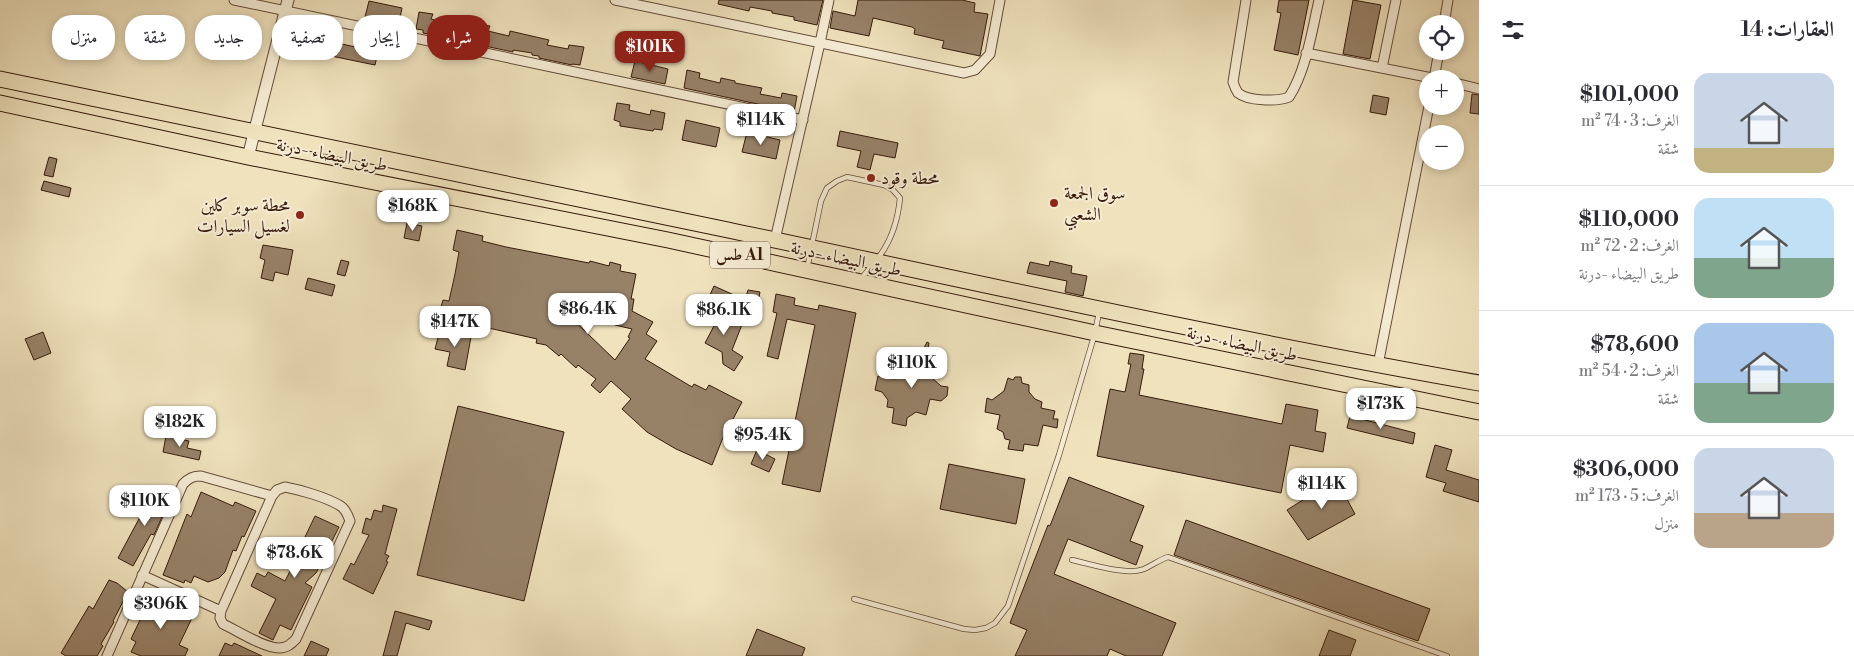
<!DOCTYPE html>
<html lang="ar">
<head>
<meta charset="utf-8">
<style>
	body { margin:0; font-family:"Libre Bodoni",Amiri,serif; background:#f7f7f7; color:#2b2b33; direction:rtl; height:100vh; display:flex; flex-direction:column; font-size:19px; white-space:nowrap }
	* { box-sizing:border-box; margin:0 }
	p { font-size:16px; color:#7c7c81 }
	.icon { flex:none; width:28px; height:28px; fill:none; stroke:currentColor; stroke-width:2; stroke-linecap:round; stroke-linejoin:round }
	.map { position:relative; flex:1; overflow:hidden; direction:ltr }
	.side { display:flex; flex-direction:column; background:#fff; width:375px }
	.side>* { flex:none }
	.top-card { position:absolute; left:15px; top:15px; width:475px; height:45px; direction:rtl; display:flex; gap:10px }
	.buttons { position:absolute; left:1419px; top:15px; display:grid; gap:10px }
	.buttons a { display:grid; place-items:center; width:45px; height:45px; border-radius:50%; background:#fff; box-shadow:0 2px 8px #0003; font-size:25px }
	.price { position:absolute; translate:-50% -42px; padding:0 11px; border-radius:10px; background:#fff; color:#222; font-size:16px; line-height:32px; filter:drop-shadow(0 1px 2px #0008) }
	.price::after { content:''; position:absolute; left:50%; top:30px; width:15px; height:11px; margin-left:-8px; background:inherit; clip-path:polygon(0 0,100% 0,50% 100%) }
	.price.current { background:#8f2418; color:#fff }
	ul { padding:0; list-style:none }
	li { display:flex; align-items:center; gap:15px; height:125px; padding:0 20px }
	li+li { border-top:1px solid #e1e1e2 }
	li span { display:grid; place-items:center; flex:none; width:140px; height:100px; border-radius:15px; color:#555 }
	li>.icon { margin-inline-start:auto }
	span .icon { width:60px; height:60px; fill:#fffc; stroke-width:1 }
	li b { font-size:21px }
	h2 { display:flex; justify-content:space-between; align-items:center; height:60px; padding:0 20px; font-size:21px }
	.pill { padding:0 18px; border-radius:20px; background:#fff; box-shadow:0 2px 8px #0003; font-size:18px; line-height:45px }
	.pill.current { background:#8f2418; color:#fff }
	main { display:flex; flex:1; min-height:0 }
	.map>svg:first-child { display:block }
	.building { fill:#978268; stroke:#371a0b; fill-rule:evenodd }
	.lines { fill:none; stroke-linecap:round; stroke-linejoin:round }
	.service-casing { stroke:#654c38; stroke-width:6 }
	.minor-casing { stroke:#654c38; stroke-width:11 }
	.tertiary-casing { stroke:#654c38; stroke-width:13 }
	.trunk-casing { stroke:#371a0b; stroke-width:17 }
	.service { stroke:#f5ecd4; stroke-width:4.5 }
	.minor { stroke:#f5ecd4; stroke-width:9 }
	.tertiary { stroke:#f5ecd4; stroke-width:11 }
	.trunk { stroke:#efe2bd; stroke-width:15 }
	.poi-dot { fill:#8f2418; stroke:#f5ecd4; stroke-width:2 }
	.labels { text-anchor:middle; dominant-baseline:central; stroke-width:4; stroke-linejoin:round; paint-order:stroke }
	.shield { fill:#f5ecd4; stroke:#705947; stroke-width:1 }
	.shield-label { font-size:16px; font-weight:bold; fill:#371a0b }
	.street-label { font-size:18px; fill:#371a0b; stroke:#f5ecd4 }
	.poi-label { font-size:18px; fill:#371a0b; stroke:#f5ecd4; text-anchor:start }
</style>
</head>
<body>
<main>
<section class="side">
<h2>العقارات: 14<svg class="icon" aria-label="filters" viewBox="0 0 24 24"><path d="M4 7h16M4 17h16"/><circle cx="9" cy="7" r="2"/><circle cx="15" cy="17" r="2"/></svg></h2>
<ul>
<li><span style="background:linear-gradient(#c9d6e8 75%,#c2b280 0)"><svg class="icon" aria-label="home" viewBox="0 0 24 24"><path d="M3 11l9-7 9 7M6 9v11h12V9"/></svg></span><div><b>$101,000</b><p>الغرف: 3 · 74 m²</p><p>شقة</p></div></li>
<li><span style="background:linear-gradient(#bfe0f5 60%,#7fa58c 0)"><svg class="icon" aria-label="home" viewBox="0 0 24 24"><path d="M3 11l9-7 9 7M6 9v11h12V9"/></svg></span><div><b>$110,000</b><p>الغرف: 2 · 72 m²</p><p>طريق البيضاء -درنة</p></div></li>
<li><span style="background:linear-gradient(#a9c7e8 60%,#7fa58c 0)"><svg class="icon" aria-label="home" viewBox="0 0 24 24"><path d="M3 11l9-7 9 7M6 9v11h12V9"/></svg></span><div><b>$78,600</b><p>الغرف: 2 · 54 m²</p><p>شقة</p></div></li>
<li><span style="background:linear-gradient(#c9d6e8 65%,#b9a48a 0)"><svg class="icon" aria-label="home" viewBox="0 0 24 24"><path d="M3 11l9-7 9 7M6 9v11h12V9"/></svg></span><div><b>$306,000</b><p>الغرف: 5 · 173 m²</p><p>منزل</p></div></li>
</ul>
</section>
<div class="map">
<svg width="1479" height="656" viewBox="0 0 1479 656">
	<rect width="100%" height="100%" fill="#efe2bd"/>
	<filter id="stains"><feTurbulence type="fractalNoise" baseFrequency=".004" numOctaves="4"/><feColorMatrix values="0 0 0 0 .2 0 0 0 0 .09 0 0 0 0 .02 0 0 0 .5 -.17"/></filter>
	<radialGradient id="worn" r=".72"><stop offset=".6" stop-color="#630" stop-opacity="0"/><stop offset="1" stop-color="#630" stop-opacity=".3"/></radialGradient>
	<!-- building -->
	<path class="building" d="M 719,0 L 823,0 L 817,25 L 794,20 L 794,17 L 772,13 L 772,11 L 750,7 L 749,11 L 718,4 Z
		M 858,0 L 962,0 L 975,3 L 974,12 L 988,14 L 980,56 L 942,48 L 944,41 L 914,34 L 915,29 L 912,27 L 873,18 L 869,36 L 830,28 L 833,11 L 855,16 Z
		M 1279,0 L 1309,0 L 1298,55 L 1274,50 L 1281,13 L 1277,12 Z
		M 1353,0 L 1381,5 L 1370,59 L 1343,54 Z
		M 369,1 L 402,8 L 398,28 L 364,21 Z
		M 419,12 L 433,14 L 431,19 L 452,24 L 453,19 L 490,26 L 488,31 L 509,36 L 510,31 L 549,40 L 547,45 L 568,49 L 569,45 L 584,47 L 580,65 L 572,64 L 572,65 L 539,58 L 539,56 L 532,55 L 532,53 L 513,50 L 513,52 L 480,45 L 480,43 L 473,41 L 456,38 L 456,40 L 423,33 L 423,30 L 416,29 Z
		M 333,42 L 378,52 L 375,65 L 331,56 Z
		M 635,61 L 668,69 L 665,84 L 631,77 Z
		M 687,70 L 700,73 L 699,78 L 720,83 L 721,78 L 735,81 L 735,83 L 762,88 L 760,94 L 781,98 L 782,93 L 797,96 L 794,112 L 684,88 Z
		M 1472,94 L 1479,95 L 1479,114 L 1470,113 Z
		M 1373,95 L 1389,98 L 1386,115 L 1370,112 Z
		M 617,103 L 630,105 L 629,110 L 650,115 L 651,110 L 665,113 L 662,130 L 654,129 L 653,131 L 620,126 L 620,122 L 614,120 Z
		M 686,120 L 720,128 L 716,147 L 682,140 Z
		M 840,131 L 898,143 L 895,158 L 874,154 L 870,170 L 857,167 L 861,151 L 837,146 Z
		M 747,132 L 780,140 L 776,159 L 742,152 Z
		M 49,157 L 57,159 L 53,177 L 44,175 Z
		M 44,181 L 71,188 L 69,197 L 41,190 Z
		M 407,223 L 422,226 L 419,241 L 404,238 Z
		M 457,230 L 483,236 L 482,241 L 506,247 L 589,263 L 590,261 L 609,266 L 610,262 L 621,265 L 620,271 L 636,274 L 631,299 L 634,299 L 632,311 L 653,322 L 646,334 L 657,341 L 645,359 L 692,387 L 694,384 L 706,390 L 709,385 L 742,402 L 722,440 L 712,465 L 676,449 L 647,432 L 622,409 L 631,399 L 611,381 L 600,393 L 591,385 L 596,379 L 578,365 L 576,368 L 561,354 L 559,356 L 546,345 L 536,343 L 537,339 L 471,324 L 472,317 L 440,310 L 443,300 L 449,301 L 455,274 L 459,252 L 453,250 ZM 561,308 L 600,316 L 600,318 L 616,321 L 615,325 L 632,329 L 628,337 L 630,338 L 615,360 Z
		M 263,245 L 293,250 L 288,275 L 275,272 L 273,281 L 261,278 L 265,260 L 260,258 Z
		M 341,260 L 349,262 L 345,276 L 337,274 Z
		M 1050,261 L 1072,266 L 1071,273 L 1087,276 L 1083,296 L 1065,292 L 1067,281 L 1027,273 L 1030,262 L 1049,266 Z
		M 308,278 L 335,285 L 332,296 L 305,289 Z
		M 714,286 L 745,300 L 748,290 L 760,292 L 757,308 L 709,297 Z
		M 776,294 L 795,298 L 794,305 L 818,310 L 819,305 L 856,313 L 820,492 L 782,484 L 815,325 L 787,319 L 778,359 L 767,356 L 777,313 L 773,312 Z
		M 705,306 L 743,322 L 732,350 L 743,357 L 734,371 L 723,364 L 722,352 L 705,343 L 715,324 L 700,318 Z
		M 440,330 L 471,337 L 465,370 L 447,366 L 450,352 L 435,349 Z
		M 43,332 L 51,353 L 34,360 L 25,339 Z
		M 927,342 L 929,343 L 926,361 L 935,362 L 932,378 L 941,386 L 948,387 L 947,396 L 941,401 L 930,399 L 926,415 L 916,412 L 907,418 L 906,426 L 892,423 L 894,408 L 887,407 L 888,400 L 882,392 L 875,390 L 878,376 L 895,379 L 896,373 L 902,374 L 903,368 L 911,362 L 912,359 L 918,360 Z
		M 1130,353 L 1144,355 L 1142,369 L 1144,369 L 1139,395 L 1282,424 L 1286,404 L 1318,410 L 1315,431 L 1326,433 L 1323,452 L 1290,445 L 1281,493 L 1097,456 L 1110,389 L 1125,392 L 1131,364 L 1128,364 Z
		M 1015,377 L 1021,377 L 1022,383 L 1029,385 L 1029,392 L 1035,399 L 1042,402 L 1041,408 L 1055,411 L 1053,419 L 1058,419 L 1057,428 L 1043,425 L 1038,446 L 1024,444 L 1023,451 L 1008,449 L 1010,440 L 1005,439 L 1003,432 L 997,429 L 1000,415 L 985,412 L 987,398 L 992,400 L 1004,391 L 1008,378 L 1013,380 Z
		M 458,406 L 564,432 L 524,601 L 417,575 Z
		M 1350,416 L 1415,433 L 1413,444 L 1347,428 Z
		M 166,436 L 189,441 L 187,448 L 201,451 L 199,460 L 163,452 Z
		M 1435,445 L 1452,450 L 1446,470 L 1479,480 L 1479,502 L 1443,491 L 1446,483 L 1426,477 Z
		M 757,450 L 775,459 L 769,472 L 751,464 Z
		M 949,464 L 1025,479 L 1016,524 L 940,509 Z
		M 1069,477 L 1144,506 L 1130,541 L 1143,546 L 1136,565 L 1068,539 L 1054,574 L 1176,623 L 1162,656 L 1126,656 L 1110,649 L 1107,656 L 1015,656 L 1027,630 L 1010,623 L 1048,525 L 1050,526 Z
		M 1336,479 L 1355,514 L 1308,540 L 1287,510 Z
		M 149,490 L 170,499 L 154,535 L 151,534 L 133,566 L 118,558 L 147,504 L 144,503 Z
		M 201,492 L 233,506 L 235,502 L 256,511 L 244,537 L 242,536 L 236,551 L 233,550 L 225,572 L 219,578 L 208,582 L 194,576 L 191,583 L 185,580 L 184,583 L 163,575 L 187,514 L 191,517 Z
		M 383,505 L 397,509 L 385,554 L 389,556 L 386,561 L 388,562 L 373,594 L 343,579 L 351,563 L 354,565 L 369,535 L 362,533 L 366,518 L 371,520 L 374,510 L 382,512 Z
		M 315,516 L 339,527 L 316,573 L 305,583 L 312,587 L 291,630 L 280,625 L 273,640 L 259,633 L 276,599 L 251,586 L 257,573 L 265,577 L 268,572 L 285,581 L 306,540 L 304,539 Z
		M 1186,520 L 1430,609 L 1418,641 L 1174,555 Z
		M 109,580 L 117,583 L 128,592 L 113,621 L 114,622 L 101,644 L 103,646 L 97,656 L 66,656 L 61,653 L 89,606 L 93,609 Z
		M 159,595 L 176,603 L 174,608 L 193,616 L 179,645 L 188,649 L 185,656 L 141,656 L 131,652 L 136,642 L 131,639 L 140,620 L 138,619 L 143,606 L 152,610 Z
		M 395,611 L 432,621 L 429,630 L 406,623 L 397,656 L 383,656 Z
		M 757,629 L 805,648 L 802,656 L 746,656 Z
		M 1329,630 L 1356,640 L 1350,656 L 1319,656 Z
		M 311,641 L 329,649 L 326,656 L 304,656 Z
		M 225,643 L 232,646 L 234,643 L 262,656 L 219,656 Z"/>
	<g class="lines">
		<defs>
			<path id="service" d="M 807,269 L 821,201 L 827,188 L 837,181 L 847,177 L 884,185 L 893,190 L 900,198 C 898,220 892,240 878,258
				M 861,279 L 873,264
				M 1072,560 C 1091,564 1126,576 1144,569 C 1153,565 1159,560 1168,557 L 1447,656
				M 854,599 L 964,629 L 975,630 L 986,628 L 995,623 L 1008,606 L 1059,455 L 1095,333 L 1099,312"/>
			<path id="minor" d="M 234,0 L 803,120
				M 615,0 L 964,73 L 975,70 L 990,54 L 1000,0
				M 1246,0 L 1233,82 C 1234,85 1236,90 1238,93 C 1248,101 1277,102 1289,97 C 1306,71 1312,31 1319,0
				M 1444,24 L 1448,0
				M 1306,53 L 1437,79
				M 1382,68 L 1396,0
				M 1434,79 L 1439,51
				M 1455,83 L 1479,89
				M 775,240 L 820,43 L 829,0
				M 1378,365 L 1429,106
				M 285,487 C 301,490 325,497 339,505 C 345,508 348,515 350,521 L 296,639 C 291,644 287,648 279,648 C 264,648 238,631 223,624 L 220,618 L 221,611 L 272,496 L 277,490 Z
				M 142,575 L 221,611
				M 107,656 L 183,484 C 189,478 193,476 201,476 L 272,496"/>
			<path id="tertiary" d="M 248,157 L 288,0"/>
			<path id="trunk" d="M 0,79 C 243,129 486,178 728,230 C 978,283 1228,339 1479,383
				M 0,103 L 248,157 L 668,240 L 1095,333 L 1479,412"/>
		</defs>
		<!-- service casing -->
		<use href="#service" class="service-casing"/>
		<!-- minor casing -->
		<use href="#minor" class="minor-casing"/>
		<!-- tertiary casing -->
		<use href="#tertiary" class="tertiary-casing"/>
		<!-- trunk casing -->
		<use href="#trunk" class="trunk-casing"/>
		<!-- service -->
		<use href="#service" class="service"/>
		<!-- minor -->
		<use href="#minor" class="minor"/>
		<!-- tertiary -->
		<use href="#tertiary" class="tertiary"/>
		<!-- trunk -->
		<use href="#trunk" class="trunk"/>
	</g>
	<!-- markers -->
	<g class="poi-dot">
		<circle cx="871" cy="178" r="5"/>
		<circle cx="1054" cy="203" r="5"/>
		<circle cx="300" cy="215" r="5"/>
	</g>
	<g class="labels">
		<!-- shield labels -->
		<rect class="shield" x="710" y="241.5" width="60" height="27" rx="4"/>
		<g class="shield-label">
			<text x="740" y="255">طس A1</text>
		</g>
		<!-- street labels -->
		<g class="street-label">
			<text transform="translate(332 155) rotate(11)">طريق البيضاء -درنة</text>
			<text transform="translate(846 259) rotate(12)">طريق البيضاء -درنة</text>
			<text transform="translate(1242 344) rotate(12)">طريق البيضاء -درنة</text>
		</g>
		<!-- poi labels -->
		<g class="poi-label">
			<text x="881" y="178">محطة وقود</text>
			<text x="1064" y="193">سوق الجمعة<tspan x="1064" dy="21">الشعبي</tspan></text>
			<text x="290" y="205" text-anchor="end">محطة سوبر كلين<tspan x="290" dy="21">لغسيل السيارات</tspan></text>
		</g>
	</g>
	<rect width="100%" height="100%" filter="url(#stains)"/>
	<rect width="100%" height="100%" fill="url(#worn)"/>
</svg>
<div class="buttons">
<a><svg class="icon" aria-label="locate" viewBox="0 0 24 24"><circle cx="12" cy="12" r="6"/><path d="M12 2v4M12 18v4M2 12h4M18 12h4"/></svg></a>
<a>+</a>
<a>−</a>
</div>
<b class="price current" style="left:650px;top:73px">$101K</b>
<b class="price" style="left:761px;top:146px">$114K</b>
<b class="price" style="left:413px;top:232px">$168K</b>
<b class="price" style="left:588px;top:335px">$86.4K</b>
<b class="price" style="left:724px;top:336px">$86.1K</b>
<b class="price" style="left:455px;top:348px">$147K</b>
<b class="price" style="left:912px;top:389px">$110K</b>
<b class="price" style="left:1381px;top:430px">$173K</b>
<b class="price" style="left:180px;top:448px">$182K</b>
<b class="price" style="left:763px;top:461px">$95.4K</b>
<b class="price" style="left:1322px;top:510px">$114K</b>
<b class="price" style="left:145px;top:527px">$110K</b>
<b class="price" style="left:295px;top:579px">$78.6K</b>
<b class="price" style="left:161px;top:630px">$306K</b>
<div class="top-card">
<a class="pill current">شراء</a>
<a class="pill">إيجار</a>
<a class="pill">تصفية</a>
<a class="pill">جديد</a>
<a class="pill">شقة</a>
<a class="pill">منزل</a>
</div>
</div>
</main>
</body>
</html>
